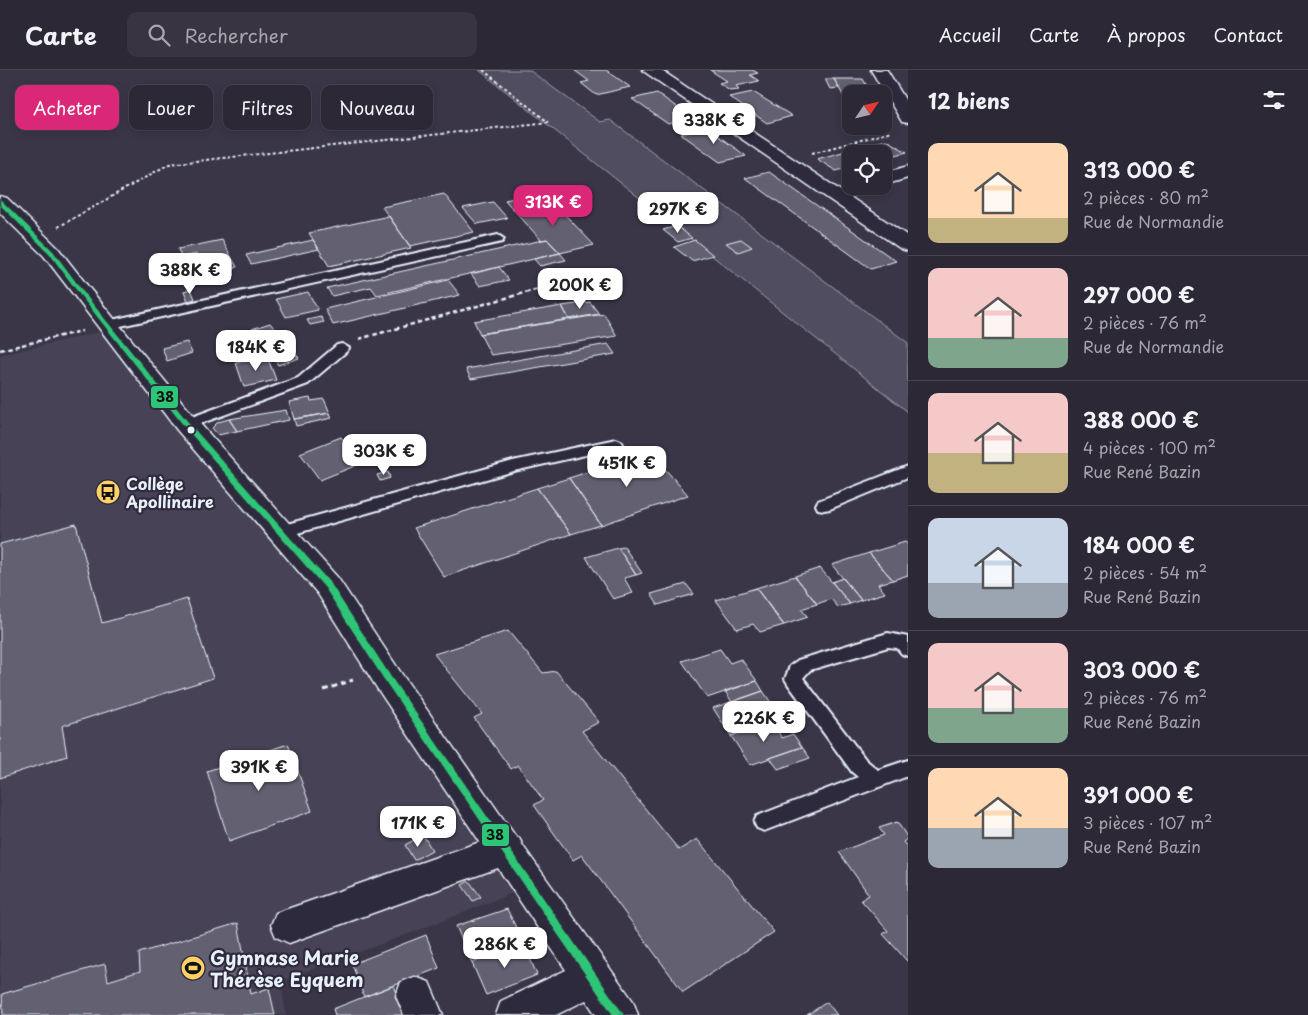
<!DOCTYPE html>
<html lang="fr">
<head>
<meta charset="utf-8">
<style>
	body { margin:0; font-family:"Playpen Sans",sans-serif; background:#383442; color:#f1f3f6; height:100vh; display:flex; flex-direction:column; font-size:19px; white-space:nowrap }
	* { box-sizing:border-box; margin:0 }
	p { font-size:16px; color:#a6a6ad }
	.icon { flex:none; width:28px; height:28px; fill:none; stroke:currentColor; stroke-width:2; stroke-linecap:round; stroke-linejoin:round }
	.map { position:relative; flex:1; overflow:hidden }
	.sheet { display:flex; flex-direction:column; background:#2c2836; width:400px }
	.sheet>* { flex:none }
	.hud { position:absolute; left:15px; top:15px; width:475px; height:45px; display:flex; gap:10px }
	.needle { width:32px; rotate:55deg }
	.buttons { position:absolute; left:842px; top:15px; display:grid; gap:10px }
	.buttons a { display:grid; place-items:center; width:50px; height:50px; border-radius:10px; background:#2c2836; box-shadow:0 2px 8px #0003,0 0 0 1px #484451; font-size:25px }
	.price { position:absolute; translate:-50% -42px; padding:0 11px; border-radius:10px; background:#fff; color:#222; font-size:16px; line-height:32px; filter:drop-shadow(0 1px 2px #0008) }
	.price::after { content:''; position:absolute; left:50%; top:30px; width:15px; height:11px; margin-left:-8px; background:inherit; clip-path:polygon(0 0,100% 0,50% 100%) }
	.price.active { background:#db2777; color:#fff }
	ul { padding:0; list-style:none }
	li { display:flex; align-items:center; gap:15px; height:125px; padding:0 20px }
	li+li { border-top:1px solid #484451 }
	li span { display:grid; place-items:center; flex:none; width:140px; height:100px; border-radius:10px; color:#555 }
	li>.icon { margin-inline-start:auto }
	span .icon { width:60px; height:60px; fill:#fffc; stroke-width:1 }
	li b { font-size:21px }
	h2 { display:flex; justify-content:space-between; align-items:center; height:60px; padding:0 20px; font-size:21px }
	.pill { padding:0 18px; border-radius:10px; background:#2c2836; box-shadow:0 2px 8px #0003,0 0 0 1px #484451; font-size:18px; line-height:45px }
	.pill.active { background:#db2777; color:#fff }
	header { display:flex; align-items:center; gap:30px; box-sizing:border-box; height:70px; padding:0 25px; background:#2c2836; border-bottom:1px solid #484451 }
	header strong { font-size:24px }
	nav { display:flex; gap:28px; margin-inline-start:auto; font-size:18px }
	.search { width:350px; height:45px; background:#383442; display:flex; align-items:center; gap:12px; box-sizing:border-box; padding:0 18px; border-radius:10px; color:#a6a6ad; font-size:19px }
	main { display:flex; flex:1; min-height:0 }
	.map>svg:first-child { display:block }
	.built { fill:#464354 }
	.green { fill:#504e5f; stroke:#9ca0ac }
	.building { fill:#636171; stroke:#e8f1f8 }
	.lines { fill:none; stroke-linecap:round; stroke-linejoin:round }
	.service-casing { stroke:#e8f1f8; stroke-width:4 }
	.minor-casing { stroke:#e8f1f8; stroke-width:3 }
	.path-far2 { stroke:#e8f1f8; stroke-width:2; stroke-dasharray:3 2.5; stroke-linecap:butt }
	.path-far1 { stroke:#e8f1f8; stroke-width:2.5; stroke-dasharray:4.5 3; stroke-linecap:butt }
	.path { stroke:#e8f1f8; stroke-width:3; stroke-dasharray:5 4; stroke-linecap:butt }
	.service { fill:#2f2a3d; fill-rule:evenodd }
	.minor { fill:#2f2a3d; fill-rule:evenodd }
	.bus-1-casing { stroke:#2f2a3d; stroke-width:3 }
	.bus-1 { fill:#2dc577; fill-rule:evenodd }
	.bus-dot { fill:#e8f1f8; stroke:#2f2a3d; stroke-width:2 }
	.labels { text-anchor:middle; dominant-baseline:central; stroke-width:4.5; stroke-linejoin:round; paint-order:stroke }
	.poi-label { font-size:16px; font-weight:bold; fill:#e8f1f8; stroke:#2f2a3d; text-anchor:start }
	.near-poi-label { font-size:19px; font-weight:bold; fill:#e8f1f8; stroke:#2f2a3d; text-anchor:start }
	.line-badge { stroke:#2f2a3d; stroke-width:2 }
	.pale-badge-label { font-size:14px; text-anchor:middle; font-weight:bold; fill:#111 }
</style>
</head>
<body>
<header>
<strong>Carte</strong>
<div class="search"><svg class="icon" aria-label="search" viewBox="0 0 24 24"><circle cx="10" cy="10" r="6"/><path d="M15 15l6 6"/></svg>Rechercher</div>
<nav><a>Accueil</a><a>Carte</a><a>À propos</a><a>Contact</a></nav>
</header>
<main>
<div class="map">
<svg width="908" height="945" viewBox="0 0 908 945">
	<rect width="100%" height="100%" fill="#3a3648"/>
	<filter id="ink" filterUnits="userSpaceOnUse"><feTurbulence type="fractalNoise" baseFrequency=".02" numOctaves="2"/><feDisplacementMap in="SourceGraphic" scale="10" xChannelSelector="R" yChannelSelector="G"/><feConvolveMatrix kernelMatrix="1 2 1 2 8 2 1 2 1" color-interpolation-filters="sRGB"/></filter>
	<g filter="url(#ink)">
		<!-- built -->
		<path class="built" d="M 104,261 L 331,544 L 522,819 L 414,862 L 281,911 L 286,945 L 0,945 L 0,285 Z"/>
		<!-- green -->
		<path class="green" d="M 479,0 L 529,0 L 600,52 L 610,50 L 908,273 L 908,342 Z"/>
		<!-- building -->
		<path class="building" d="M 574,0 L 606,0 L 630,17 L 596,25 L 581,13 L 589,11 Z
			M 710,0 L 752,0 L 758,3 L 750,5 L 759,11 L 736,16 L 739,19 L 730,20 L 719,13 L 727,11 Z
			M 825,9 L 834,9 L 839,18 L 830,19 Z
			M 834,9 L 863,9 L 871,24 L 851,24 L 851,36 L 849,36 Z
			M 753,22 L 792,46 L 767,53 L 729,27 Z
			M 657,23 L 692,48 L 668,54 L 632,29 Z
			M 707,58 L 746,86 L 720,92 L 681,64 Z
			M 886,70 L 907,82 L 884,88 L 884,84 L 851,84 L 851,97 L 836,101 L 817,89 Z
			M 769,102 L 896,191 L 871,199 L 745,108 Z
			M 543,122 L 552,131 L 513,139 L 505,130 Z
			M 444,124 L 474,162 L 410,176 L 382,137 Z
			M 552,131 L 594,175 L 560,183 L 547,169 L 541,170 L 513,139 Z
			M 493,132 L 507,148 L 477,154 L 463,138 Z
			M 389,146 L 411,178 L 329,196 L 309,163 Z
			M 677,156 L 692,168 L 678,172 L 663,160 Z
			M 547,169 L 560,183 L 377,225 L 371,217 L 332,226 L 327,218 Z
			M 741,169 L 752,177 L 738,182 L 726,173 Z
			M 222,170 L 237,197 L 181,209 L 177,200 L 201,195 L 196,184 L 181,187 L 178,179 Z
			M 313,170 L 319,179 L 251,194 L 246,185 Z
			M 695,170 L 713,185 L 692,191 L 674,177 Z
			M 560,183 L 566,190 L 540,196 L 534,189 Z
			M 499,197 L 509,210 L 480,216 L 471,204 Z
			M 448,210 L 460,225 L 333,255 L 325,239 Z
			M 191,219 L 195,229 L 188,231 L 184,221 Z
			M 308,222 L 318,240 L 286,247 L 276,229 Z
			M 590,232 L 599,244 L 569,249 L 562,236 Z
			M 562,236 L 569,249 L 480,264 L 474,251 Z
			M 604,244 L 617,266 L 491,285 L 480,264 Z
			M 321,247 L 324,252 L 310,255 L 307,250 Z
			M 270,253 L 299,288 L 278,295 L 252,259 Z
			M 187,272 L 192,283 L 167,291 L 162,278 Z
			M 608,274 L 615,284 L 471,309 L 466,299 Z
			M 267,286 L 276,310 L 244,317 L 236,293 Z
			M 310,328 L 311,331 L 324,329 L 330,343 L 294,349 L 289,332 Z
			M 286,340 L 289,350 L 237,361 L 229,349 Z
			M 330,343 L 332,348 L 296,356 L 294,349 Z
			M 229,349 L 237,361 L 218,365 L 212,358 L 218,352 Z
			M 341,367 L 362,393 L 320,410 L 300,383 Z
			M 650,382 L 688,425 L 601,455 L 569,408 Z
			M 388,402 L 390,408 L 380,411 L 377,405 Z
			M 569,408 L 601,455 L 571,464 L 537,418 Z
			M 537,418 L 571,464 L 444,507 L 414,458 Z
			M 76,454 L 102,553 L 187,529 L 213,608 L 62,656 L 67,686 L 0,708 L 0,474 Z
			M 905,472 L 908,474 L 908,505 L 893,510 L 869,483 Z
			M 624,477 L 642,503 L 636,505 L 618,478 Z
			M 618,478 L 636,505 L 624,508 L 633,523 L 613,529 L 586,487 Z
			M 869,483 L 893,510 L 878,514 L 885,523 L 861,530 L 832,495 Z
			M 820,498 L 850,534 L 838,537 L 831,529 L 817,534 L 795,506 Z
			M 795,506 L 817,534 L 801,539 L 808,547 L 784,555 L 756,518 Z
			M 843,508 L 861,530 L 850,534 L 832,512 Z
			M 686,514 L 694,524 L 658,535 L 651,524 Z
			M 756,518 L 777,547 L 784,555 L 760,562 L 753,554 L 737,559 L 716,530 Z
			M 508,561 L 543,603 L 556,601 L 599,652 L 582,661 L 679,780 L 697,769 L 774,862 L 683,922 L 582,785 L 573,790 L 534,735 L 543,730 L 518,695 L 511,699 L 474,648 L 482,644 L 434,584 Z
			M 720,579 L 730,593 L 741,589 L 757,611 L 707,628 L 682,591 Z
			M 757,611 L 763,621 L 732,632 L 725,621 Z
			M 763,621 L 772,634 L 760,637 L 771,652 L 731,666 L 713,638 Z
			M 771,652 L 782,668 L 793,664 L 802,677 L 750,695 L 731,666 Z
			M 288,674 L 312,741 L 229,771 L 207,701 Z
			M 802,677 L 810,688 L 778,699 L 770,688 Z
			M 897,752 L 908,768 L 903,772 L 908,778 L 908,892 L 883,864 L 888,861 L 861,830 L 869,825 L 839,782 L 884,765 L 879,758 Z
			M 423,765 L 432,780 L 414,790 L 405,775 Z
			M 469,811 L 481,827 L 473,831 L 462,815 Z
			M 507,839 L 523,872 L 472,893 L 456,856 Z
			M 238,853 L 251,924 L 269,918 L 275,945 L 3,945 L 2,924 L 105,894 L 108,911 L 140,901 L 139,883 Z
			M 426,865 L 439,898 L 364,927 L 352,894 Z
			M 523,872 L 537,905 L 486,925 L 472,893 Z
			M 394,915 L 405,945 L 335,945 L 333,939 Z
			M 827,932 L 837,945 L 807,945 Z"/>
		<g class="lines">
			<defs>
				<path id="service" d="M 498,165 L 504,169 L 502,172 L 107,259 L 100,255 L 107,251 Z
					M 342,274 L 349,278 L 347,281 L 308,314 L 191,357 L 181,357 L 179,354 L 181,351 L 298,308 L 337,275 Z
					M 616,369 L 621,371 L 623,374 L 621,377 L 514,401 L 280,468 L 274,466 L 272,462 L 274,458 L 280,456 L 513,391 Z
					M 908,396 L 908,407 L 830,439 L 824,440 L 818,439 L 816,435 L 818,431 Z
					M 888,563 L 908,567 L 908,586 L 902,584 L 897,578 L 888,577 L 810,600 L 803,608 L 866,690 L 878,700 L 908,690 L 908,706 L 764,761 L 757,758 L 754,752 L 757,746 L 858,707 L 852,702 L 788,614 L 785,609 L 790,596 L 798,590 Z"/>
				<path id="minor" d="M 642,0 L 661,0 L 908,166 L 908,181 L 901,179 Z
					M 871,0 L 887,0 L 908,34 L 908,53 L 902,52 Z
					M 908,96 L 908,108 L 884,115 L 884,103 Z
					M 0,126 L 7,128 L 58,178 L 90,219 L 195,348 L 338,508 L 399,600 L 516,767 L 519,768 L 523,776 L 633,931 L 638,945 L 596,945 L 586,930 L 556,945 L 496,945 L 501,931 L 566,900 L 498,798 L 289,873 L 276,867 L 271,855 L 276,843 L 480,772 L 377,618 L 318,524 L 177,360 L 44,186 L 0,143 Z
					M 415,907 L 429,912 L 443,945 L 404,945 L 396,926 L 401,912 Z"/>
			</defs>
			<!-- service casing -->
			<use href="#service" class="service-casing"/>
			<!-- minor casing -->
			<use href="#minor" class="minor-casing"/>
			<!-- path-far2 -->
			<path class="path-far2" d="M 483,0 L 548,52
				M 812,83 L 891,62
				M 58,157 L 169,94 L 549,52"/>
			<!-- path-far1 -->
			<path class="path-far1" d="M 359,269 L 560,213
				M 0,280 L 82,261"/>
			<!-- path -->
			<path class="path" d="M 324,620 L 353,610"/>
			<!-- service -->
			<use href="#service" class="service"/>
			<!-- minor -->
			<use href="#minor" class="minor"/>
			<defs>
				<path id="bus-1" d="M 0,130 L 2,131 L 53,181 L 84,223 L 188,352 L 331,514 L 391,607 L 624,945 L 613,945 L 385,611 L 325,518 L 184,356 L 80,225 L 49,183 L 0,135 Z"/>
			</defs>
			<!-- bus-1 casing -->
			<use href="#bus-1" class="bus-1-casing"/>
			<!-- bus-1 -->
			<use href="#bus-1" class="bus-1"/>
		</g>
	</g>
	<!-- icons -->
	<defs>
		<symbol id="bus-disc" viewBox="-11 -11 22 22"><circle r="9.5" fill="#ffd166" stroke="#2f2a3d"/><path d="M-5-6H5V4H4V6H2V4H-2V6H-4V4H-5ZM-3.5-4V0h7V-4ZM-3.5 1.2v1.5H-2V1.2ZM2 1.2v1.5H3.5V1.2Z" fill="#111"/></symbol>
		<symbol id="stadium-disc" viewBox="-11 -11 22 22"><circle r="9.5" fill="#ffd166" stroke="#2f2a3d"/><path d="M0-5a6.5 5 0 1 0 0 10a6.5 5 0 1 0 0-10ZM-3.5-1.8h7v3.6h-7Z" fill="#111"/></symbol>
	</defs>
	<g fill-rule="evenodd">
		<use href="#bus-disc" x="94" y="408" width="28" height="28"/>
		<use href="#stadium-disc" x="179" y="884" width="28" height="28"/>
	</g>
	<!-- markers -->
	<circle class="bus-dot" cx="191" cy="360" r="4.5"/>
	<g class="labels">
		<!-- poi labels -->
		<g class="poi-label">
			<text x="126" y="413">Collège<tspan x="126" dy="18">Apollinaire</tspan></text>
		</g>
		<!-- near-poi labels -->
		<g class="near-poi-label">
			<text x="210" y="887">Gymnase Marie<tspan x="210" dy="22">Thérèse Eyquem</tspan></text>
		</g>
	</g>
	<g class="line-badge">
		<rect x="150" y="315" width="29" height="24" rx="5" fill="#2dc577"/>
		<rect x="481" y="753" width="29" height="24" rx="5" fill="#2dc577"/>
	</g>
	<g class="pale-badge-label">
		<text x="165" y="332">38</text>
		<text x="495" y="770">38</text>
	</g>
</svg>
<div class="buttons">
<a><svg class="needle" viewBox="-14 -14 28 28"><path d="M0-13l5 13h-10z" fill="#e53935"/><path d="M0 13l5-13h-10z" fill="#a6a6ad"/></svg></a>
<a><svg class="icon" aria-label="locate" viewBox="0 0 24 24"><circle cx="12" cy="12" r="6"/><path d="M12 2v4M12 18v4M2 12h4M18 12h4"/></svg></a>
</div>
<b class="price" style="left:714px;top:75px">338K €</b>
<b class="price active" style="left:553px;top:157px">313K €</b>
<b class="price" style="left:678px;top:164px">297K €</b>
<b class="price" style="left:190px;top:225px">388K €</b>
<b class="price" style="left:580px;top:240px">200K €</b>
<b class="price" style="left:256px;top:302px">184K €</b>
<b class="price" style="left:384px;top:406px">303K €</b>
<b class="price" style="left:627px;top:418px">451K €</b>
<b class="price" style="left:764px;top:673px">226K €</b>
<b class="price" style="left:259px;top:722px">391K €</b>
<b class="price" style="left:418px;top:778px">171K €</b>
<b class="price" style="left:505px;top:899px">286K €</b>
<div class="hud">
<a class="pill active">Acheter</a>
<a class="pill">Louer</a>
<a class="pill">Filtres</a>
<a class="pill">Nouveau</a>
</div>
</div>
<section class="sheet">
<h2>12 biens<svg class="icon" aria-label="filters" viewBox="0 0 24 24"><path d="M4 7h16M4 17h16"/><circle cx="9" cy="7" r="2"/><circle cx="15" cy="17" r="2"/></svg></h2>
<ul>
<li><span style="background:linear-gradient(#ffd9b3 75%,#c2b280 0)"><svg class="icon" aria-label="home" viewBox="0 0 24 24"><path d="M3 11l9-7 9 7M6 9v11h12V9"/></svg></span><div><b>313 000 €</b><p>2 pièces · 80 m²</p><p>Rue de Normandie</p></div></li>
<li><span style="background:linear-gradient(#f6c9c9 70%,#7fa58c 0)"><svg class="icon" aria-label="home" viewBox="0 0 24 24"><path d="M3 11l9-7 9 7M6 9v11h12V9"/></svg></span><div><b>297 000 €</b><p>2 pièces · 76 m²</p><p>Rue de Normandie</p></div></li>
<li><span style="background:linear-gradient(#f6c9c9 60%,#c2b280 0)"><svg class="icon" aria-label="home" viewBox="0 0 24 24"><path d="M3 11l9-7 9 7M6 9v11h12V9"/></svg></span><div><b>388 000 €</b><p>4 pièces · 100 m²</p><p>Rue René Bazin</p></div></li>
<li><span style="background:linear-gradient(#c9d6e8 65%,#9aa5b1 0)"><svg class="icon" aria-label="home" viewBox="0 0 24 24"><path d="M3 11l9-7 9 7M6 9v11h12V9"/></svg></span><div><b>184 000 €</b><p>2 pièces · 54 m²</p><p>Rue René Bazin</p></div></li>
<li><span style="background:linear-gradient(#f6c9c9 65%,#7fa58c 0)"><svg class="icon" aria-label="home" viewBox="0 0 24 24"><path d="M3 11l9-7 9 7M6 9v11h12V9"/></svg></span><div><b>303 000 €</b><p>2 pièces · 76 m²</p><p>Rue René Bazin</p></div></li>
<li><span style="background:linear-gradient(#ffd9b3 60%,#9aa5b1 0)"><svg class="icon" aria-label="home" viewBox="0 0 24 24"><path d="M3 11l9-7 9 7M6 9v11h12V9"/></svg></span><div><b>391 000 €</b><p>3 pièces · 107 m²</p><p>Rue René Bazin</p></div></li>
</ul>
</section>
</main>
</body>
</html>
